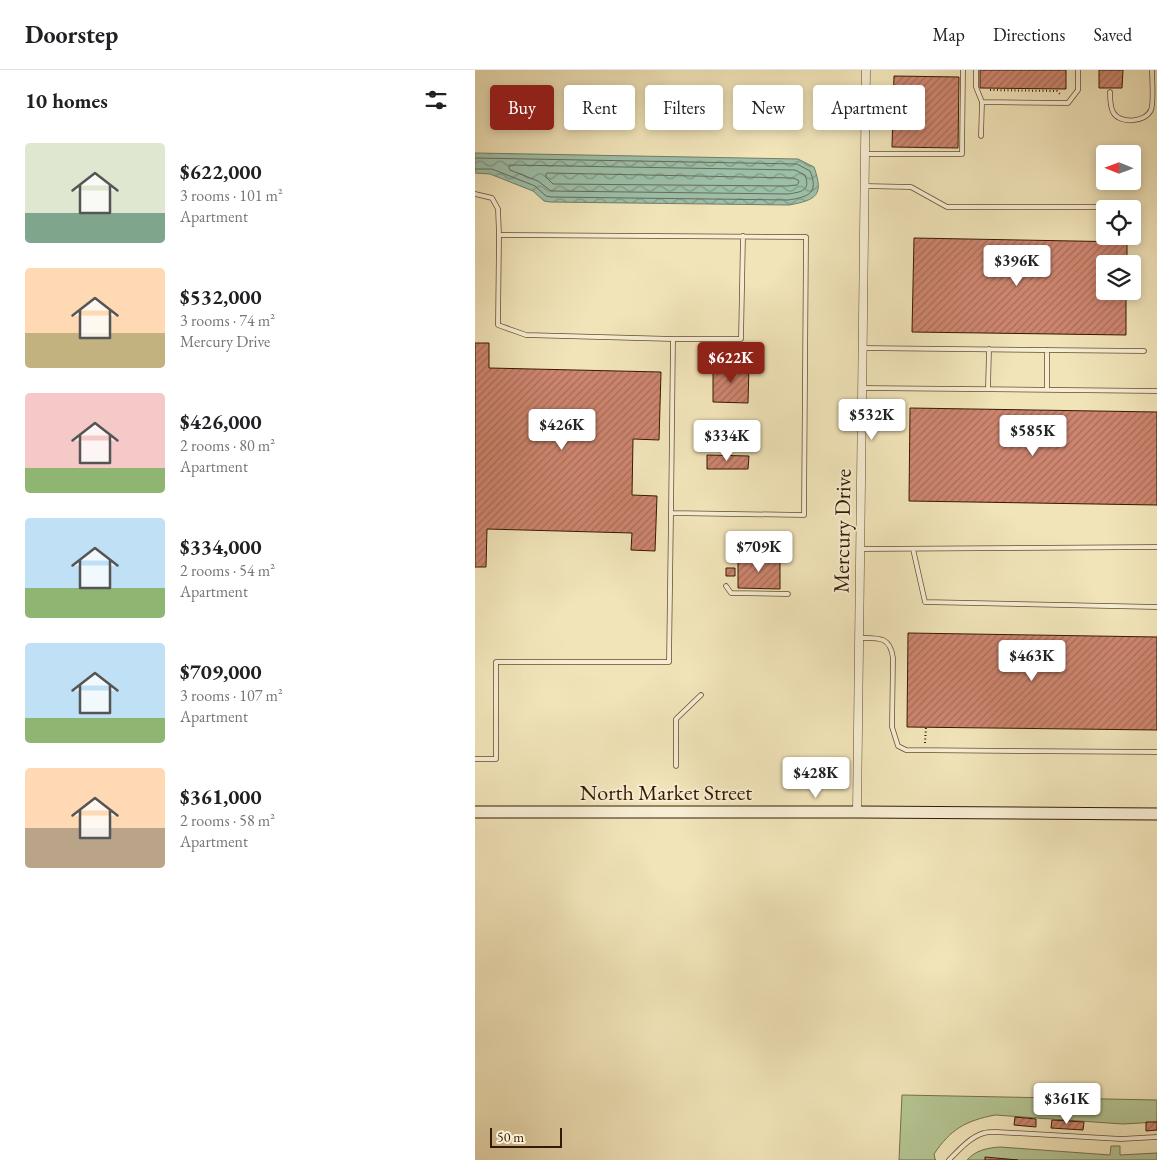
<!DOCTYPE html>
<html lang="en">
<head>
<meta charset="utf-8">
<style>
	body { margin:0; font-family:"EB Garamond",serif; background:#f6f6f6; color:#202124; height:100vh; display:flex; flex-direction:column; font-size:19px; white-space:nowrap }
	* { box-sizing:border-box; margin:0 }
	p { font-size:16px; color:#757577 }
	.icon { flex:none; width:28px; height:28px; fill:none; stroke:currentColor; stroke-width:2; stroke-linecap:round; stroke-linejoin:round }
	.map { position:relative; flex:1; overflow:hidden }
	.panel { display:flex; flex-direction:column; background:#fff; width:475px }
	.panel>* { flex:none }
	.top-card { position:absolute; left:15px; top:15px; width:475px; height:45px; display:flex; gap:10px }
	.needle { width:32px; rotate:271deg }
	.fabs { position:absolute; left:621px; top:75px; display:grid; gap:10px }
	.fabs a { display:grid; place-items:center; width:45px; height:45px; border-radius:5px; background:#fff; box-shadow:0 2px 8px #0003; font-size:25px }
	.scale { position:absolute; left:15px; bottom:12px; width:72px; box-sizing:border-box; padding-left:5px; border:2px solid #371902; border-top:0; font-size:14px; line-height:18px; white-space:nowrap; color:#371902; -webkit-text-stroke:4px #f6edd2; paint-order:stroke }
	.price { position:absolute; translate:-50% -42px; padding:0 11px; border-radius:5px; background:#fff; color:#222; font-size:16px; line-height:32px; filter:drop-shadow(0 1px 2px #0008) }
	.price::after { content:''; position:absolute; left:50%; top:30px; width:15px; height:11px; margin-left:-8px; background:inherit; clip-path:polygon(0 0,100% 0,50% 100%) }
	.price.selected { background:#8f2418; color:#fff }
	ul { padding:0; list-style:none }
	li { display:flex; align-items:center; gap:15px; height:125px; padding:0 25px }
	li span { display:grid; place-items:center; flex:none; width:140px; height:100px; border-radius:5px; color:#555 }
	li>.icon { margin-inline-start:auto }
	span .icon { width:60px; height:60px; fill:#fffc; stroke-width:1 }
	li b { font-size:21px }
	h2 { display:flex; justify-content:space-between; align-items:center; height:60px; padding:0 25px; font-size:21px }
	.chip { padding:0 18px; border-radius:5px; background:#fff; box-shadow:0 2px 8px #0003; font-size:18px; line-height:45px }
	.chip.selected { background:#8f2418; color:#fff }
	header { display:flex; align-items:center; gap:30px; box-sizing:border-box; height:70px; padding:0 25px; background:#fff; border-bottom:1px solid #e0e0e0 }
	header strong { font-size:24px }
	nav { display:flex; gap:28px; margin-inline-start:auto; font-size:18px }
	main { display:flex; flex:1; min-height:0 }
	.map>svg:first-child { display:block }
	.green { fill:#b4c593; stroke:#766f4a }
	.water { fill:url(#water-waves); stroke:#747d66 }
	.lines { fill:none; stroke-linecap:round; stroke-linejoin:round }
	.shore { stroke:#6a6c56; stroke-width:1 }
	.building { fill:url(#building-hatch); stroke:#371902 }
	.service-casing { stroke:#664c30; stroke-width:5.5 }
	.minor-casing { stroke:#664c30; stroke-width:9 }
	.secondary-casing { stroke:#371902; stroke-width:13 }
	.path { stroke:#371902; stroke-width:2; stroke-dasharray:1 2.5; stroke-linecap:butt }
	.service { stroke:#f6edd2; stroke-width:4 }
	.minor { stroke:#f6edd2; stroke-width:8 }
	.secondary { stroke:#f6edd2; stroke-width:11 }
	.labels { text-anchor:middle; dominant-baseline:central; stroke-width:4; stroke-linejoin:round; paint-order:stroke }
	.street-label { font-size:22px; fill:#371902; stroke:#f6edd2 }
</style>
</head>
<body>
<header>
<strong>Doorstep</strong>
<nav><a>Map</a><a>Directions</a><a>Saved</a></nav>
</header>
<main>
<section class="panel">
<h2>10 homes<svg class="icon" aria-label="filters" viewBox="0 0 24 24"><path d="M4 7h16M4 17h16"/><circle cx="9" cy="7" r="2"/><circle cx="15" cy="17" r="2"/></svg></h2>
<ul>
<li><span style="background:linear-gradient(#dfe7d0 70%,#7fa58c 0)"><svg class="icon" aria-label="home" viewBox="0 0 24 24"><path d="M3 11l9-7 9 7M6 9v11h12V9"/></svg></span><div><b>$622,000</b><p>3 rooms · 101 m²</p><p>Apartment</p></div></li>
<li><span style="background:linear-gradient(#ffd9b3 65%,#c2b280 0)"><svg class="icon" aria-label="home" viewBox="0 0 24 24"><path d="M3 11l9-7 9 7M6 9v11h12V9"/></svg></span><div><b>$532,000</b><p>3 rooms · 74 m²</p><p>Mercury Drive</p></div></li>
<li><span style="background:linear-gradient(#f6c9c9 75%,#8fb573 0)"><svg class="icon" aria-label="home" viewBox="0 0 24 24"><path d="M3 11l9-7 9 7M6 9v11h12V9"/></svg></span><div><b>$426,000</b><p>2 rooms · 80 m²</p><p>Apartment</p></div></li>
<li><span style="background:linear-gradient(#bfe0f5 70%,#8fb573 0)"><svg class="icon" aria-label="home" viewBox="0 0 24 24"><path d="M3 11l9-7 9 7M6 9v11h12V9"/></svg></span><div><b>$334,000</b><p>2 rooms · 54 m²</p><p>Apartment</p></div></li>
<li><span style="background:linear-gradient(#bfe0f5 75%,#8fb573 0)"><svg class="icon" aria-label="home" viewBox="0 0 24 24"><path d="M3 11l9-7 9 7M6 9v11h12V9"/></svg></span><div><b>$709,000</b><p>3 rooms · 107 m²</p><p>Apartment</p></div></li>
<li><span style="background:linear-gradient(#ffd9b3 60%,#b9a48a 0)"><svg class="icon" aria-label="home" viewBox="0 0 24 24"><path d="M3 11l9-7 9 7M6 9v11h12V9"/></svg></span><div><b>$361,000</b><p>2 rooms · 58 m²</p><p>Apartment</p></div></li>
</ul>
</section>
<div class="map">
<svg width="682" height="1090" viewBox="0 0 682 1090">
	<defs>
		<pattern id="water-waves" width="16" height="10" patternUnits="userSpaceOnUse" patternTransform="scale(1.25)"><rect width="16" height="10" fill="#9cbfa9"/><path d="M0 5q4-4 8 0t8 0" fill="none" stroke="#809a87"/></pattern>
		<pattern id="building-hatch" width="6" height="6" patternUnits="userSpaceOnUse" patternTransform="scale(1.25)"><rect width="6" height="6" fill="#cd856f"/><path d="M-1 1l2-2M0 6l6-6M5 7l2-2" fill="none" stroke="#a76c59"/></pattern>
	</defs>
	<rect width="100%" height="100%" fill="#f1e4b9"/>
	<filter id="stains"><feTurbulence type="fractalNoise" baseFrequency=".004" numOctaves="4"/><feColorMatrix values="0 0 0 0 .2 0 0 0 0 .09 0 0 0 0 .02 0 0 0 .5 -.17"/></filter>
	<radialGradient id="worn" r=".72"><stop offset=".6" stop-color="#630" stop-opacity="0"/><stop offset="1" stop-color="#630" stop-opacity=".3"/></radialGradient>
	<!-- green -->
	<path class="green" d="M 427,1025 L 682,1030 L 682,1052 L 648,1054 L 520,1045 C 490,1051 476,1059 459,1084 L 460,1089 L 461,1090 L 424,1090 Z
		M 636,1076 L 645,1076 L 645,1085 L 682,1083 L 682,1090 L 492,1090 C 501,1080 512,1078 525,1077 L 635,1085 Z"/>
	<!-- water -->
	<path class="water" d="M 0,83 L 323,89 L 339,97 C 349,125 342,130 314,135 L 75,132 L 69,131 L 58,121 L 15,104 L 0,103 Z"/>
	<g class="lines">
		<!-- shore -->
		<path class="shore" d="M 0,88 L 322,94 L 335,101 C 344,123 334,127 313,130 L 76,127 L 71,126 L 60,116 L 17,99 L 0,99
			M 35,95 L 320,100 L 330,105 C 336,121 326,122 313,124 L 76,121 L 72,118 L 63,111 L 35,100 L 34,98 Z
			M 73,103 L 318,108 L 323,110 L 324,112 L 322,115 L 312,116 L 78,114 L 71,107 L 71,104 Z"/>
	</g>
	<!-- building -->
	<path class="building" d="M 505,0 L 591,0 L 591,19 L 505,18 Z
		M 624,0 L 648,0 L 647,18 L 624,18 Z
		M 419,6 L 484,7 L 483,78 L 417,77 Z
		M 439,168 L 652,172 L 652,194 L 630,194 L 630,221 L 651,221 L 651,265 L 437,262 Z
		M 0,273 L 14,273 L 14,298 L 186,302 L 184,370 L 158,369 L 157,425 L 182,426 L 180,481 L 156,480 L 157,463 L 12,459 L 11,497 L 0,497 Z
		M 238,295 L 274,296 L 273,333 L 238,332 Z
		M 435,338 L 682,342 L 682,435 L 434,431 Z
		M 232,385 L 274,386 L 273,399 L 232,399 Z
		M 263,487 L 305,487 L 305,519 L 263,518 Z
		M 251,498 L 260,498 L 260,506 L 251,506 Z
		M 433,563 L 682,567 L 682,660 L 432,657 Z
		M 540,1047 L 561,1049 L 561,1057 L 539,1055 Z
		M 577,1050 L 609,1052 L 608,1060 L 576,1058 Z
		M 671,1052 L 682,1052 L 682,1060 L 671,1061 Z
		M 510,1087 L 543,1090 L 510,1090 Z"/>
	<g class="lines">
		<defs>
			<path id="service" d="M 501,0 L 501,17 L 507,32 L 593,33 L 603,20 L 603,0
				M 635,22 C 635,28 635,36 638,42 C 644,54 670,53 676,40 C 679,34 677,8 677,0
				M 506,66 L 507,32
				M 389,84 L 487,84 L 488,0
				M 389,116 L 436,117 L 472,137 L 661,137
				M 0,124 L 17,128 L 23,139 L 24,165 L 331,167 L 329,445 L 196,443 L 194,592 L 21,592 L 21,689 L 0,689
				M 24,165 L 23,255 L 51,265 L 198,269 L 196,443
				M 198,269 L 266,269 L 268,166
				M 386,278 L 669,281
				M 572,280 L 572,320
				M 387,318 L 682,321
				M 513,319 L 514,279
				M 385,479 L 682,477
				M 438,479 L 450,532 L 682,537
				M 251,516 L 256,523 L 313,524
				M 383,568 C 402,568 415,565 418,588 L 417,657 L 423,676 L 431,680 L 682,682
				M 201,696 L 201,649 L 226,625
				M 474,1090 C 484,1080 495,1067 509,1063 C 512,1062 517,1062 521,1062 L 646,1069 L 682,1067"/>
			<path id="minor" d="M 382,742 L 391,0"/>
			<path id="secondary" d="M 0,742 L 382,742 L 682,744"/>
		</defs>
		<!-- service casing -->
		<use href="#service" class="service-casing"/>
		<!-- minor casing -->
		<use href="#minor" class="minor-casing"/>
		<!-- secondary casing -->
		<use href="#secondary" class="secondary-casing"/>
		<!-- path -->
		<path class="path" d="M 515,20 L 582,21 L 586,25
			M 450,673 L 451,657"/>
		<!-- service -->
		<use href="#service" class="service"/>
		<!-- minor -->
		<use href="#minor" class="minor"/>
		<!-- secondary -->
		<use href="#secondary" class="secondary"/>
	</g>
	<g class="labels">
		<!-- street labels -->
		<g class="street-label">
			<text transform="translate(367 461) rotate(-89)">Mercury Drive</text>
			<text x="191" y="722">North Market Street</text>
		</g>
	</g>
	<rect width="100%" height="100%" filter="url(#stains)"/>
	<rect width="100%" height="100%" fill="url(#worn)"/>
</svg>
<div class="fabs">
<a><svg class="needle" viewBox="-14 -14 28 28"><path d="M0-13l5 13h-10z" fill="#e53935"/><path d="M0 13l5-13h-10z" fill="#757577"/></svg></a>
<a><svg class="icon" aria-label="locate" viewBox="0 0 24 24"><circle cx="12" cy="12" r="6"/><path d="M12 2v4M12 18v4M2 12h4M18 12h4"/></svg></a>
<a><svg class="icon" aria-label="layers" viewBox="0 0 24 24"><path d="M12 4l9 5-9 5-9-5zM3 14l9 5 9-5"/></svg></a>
</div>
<div class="scale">50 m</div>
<b class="price" style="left:542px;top:217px">$396K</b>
<b class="price selected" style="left:256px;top:314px">$622K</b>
<b class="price" style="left:397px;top:371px">$532K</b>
<b class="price" style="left:87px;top:381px">$426K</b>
<b class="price" style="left:558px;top:387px">$585K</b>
<b class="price" style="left:252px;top:392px">$334K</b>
<b class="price" style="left:284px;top:503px">$709K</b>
<b class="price" style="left:557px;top:612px">$463K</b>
<b class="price" style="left:341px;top:729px">$428K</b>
<b class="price" style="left:592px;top:1055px">$361K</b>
<div class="top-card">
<a class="chip selected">Buy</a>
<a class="chip">Rent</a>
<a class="chip">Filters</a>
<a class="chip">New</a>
<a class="chip">Apartment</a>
</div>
</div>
</main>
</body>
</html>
